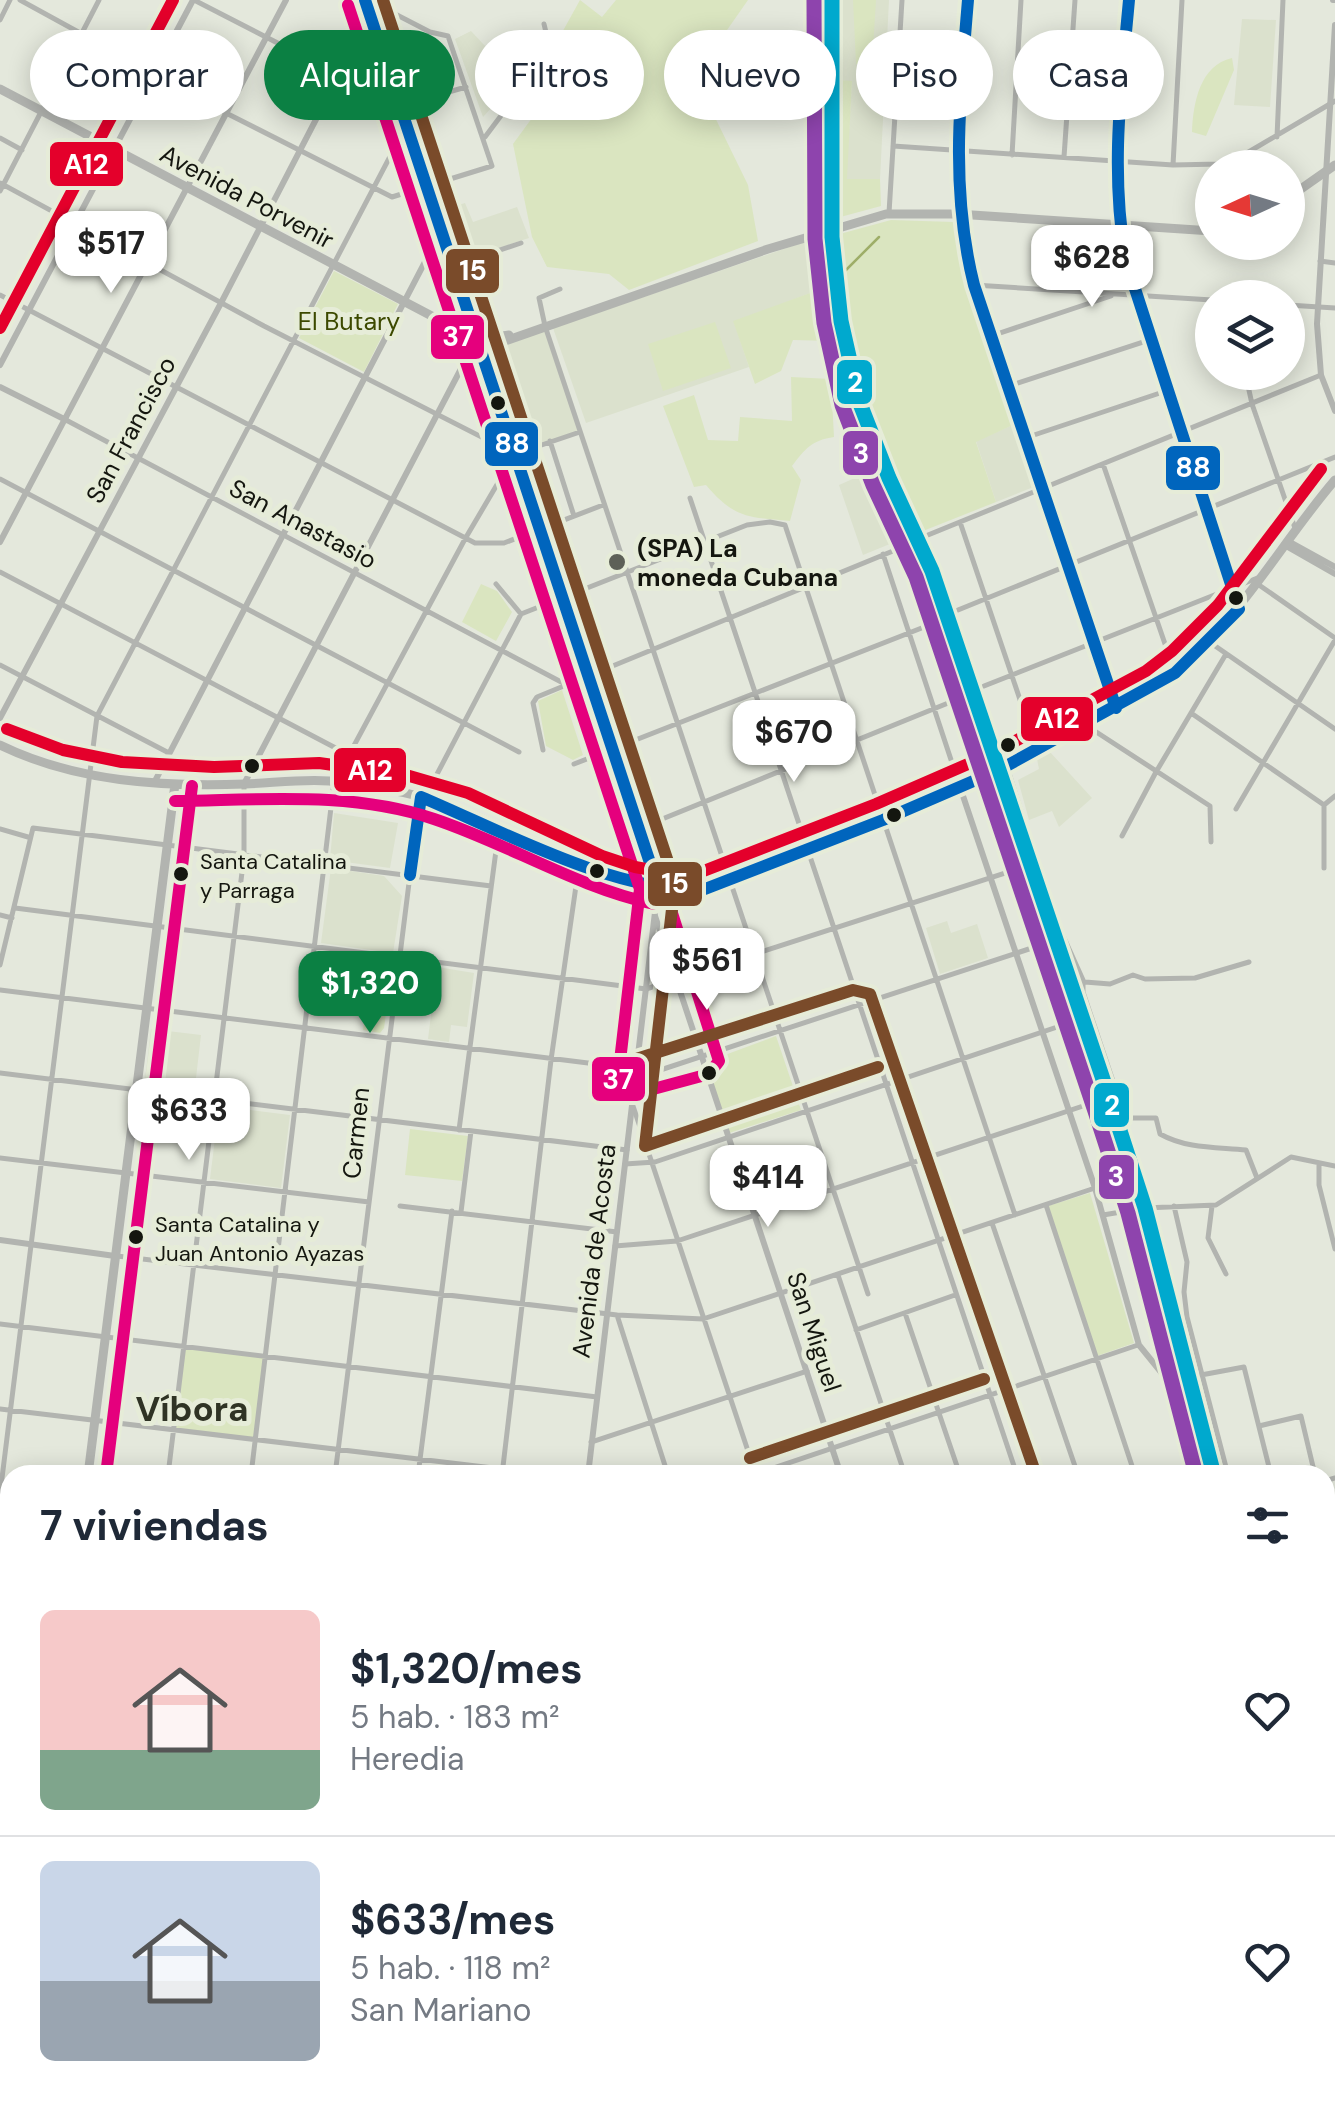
<!DOCTYPE html>
<html lang="es">
<head>
<meta charset="utf-8">
<style>
	body { margin:0; font-family:"DM Sans",sans-serif; background:#f2f2f3; color:#1f2937; height:100vh; display:flex; flex-direction:column; font-size:38px; white-space:nowrap }
	* { box-sizing:border-box; margin:0 }
	p { font-size:32px; color:#747a83 }
	.icon { flex:none; width:55px; height:55px; fill:none; stroke:currentColor; stroke-width:2; stroke-linecap:round; stroke-linejoin:round }
	.map { position:relative; flex:1; overflow:hidden }
	.panel { position:absolute; left:0px; top:1465px; width:1335px; height:642px; display:flex; flex-direction:column; background:#fff; border-radius:30px 30px 0 0; box-shadow:0 5px 25px #0003 }
	.panel>* { flex:none }
	.banner { position:absolute; left:30px; top:30px; width:1275px; height:90px; display:flex; gap:20px }
	.needle { width:65px; rotate:266deg }
	.buttons { position:absolute; left:1195px; top:150px; display:grid; gap:20px }
	.buttons a { display:grid; place-items:center; width:110px; height:110px; border-radius:50%; background:#fff; box-shadow:0 5px 25px #0003; font-size:50px }
	.price { position:absolute; translate:-50% -85px; padding:0 22px; border-radius:20px; background:#fff; color:#222; font-size:32px; line-height:65px; filter:drop-shadow(0 2px 5px #0008) }
	.price::after { content:''; position:absolute; left:50%; top:60px; width:30px; height:22px; margin-left:-15px; background:inherit; clip-path:polygon(0 0,100% 0,50% 100%) }
	.price.on { background:#0b8043; color:#fff }
	ul { padding:0; list-style:none }
	li { display:flex; align-items:center; gap:30px; height:250px; padding:0 40px }
	li+li { border-top:2px solid #e0e1e3 }
	li span { display:grid; place-items:center; flex:none; width:280px; height:200px; border-radius:15px; color:#555 }
	li>.icon { margin-inline-start:auto }
	span .icon { width:120px; height:120px; fill:#fffc; stroke-width:1 }
	li b { font-size:42px }
	h2 { display:flex; justify-content:space-between; align-items:center; height:120px; padding:0 40px; font-size:42px }
	.chip { padding:0 35px; border-radius:45px; background:#fff; box-shadow:0 5px 25px #0003; font-size:35px; line-height:90px }
	.chip.on { background:#0b8043; color:#fff }
	.map>svg:first-child { display:block }
	.built { fill:#dbe1cd }
	.green { fill:#dae5c0 }
	.lines { fill:none; stroke-linecap:round; stroke-linejoin:round }
	.stream { stroke:#9eae68; stroke-width:2.5 }
	.minor { stroke:#b2b4b0; stroke-width:5 }
	.tertiary { stroke:#b2b4b0; stroke-width:6 }
	.secondary { stroke:#b2b4b0; stroke-width:6 }
	.primary { stroke:#b2b4b0; stroke-width:9 }
	.rail-casing { stroke:#d1d3cf; stroke-width:6 }
	.rail { stroke:#e6ecd8; stroke-width:2.5; stroke-dasharray:8; stroke-linecap:butt }
	.bus-1-casing { stroke:#e6ecd8; stroke-width:20 }
	.bus-2-casing { stroke:#e6ecd8; stroke-width:20 }
	.bus-3-casing { stroke:#e6ecd8; stroke-width:20 }
	.bus-4-casing { stroke:#e6ecd8; stroke-width:20 }
	.bus-1 { stroke:#0065bd; stroke-width:12 }
	.bus-2 { stroke:#e5007d; stroke-width:12 }
	.bus-3 { stroke:#7a4b2a; stroke-width:12 }
	.bus-4 { stroke:#e4002b; stroke-width:12 }
	.rail-1-casing { stroke:#e6ecd8; stroke-width:22 }
	.rail-2-casing { stroke:#e6ecd8; stroke-width:22 }
	.rail-1 { stroke:#00a9ce; stroke-width:15 }
	.rail-2 { stroke:#8e44ad; stroke-width:15 }
	.bus-dot { fill:#14160f; stroke:#e6ecd8; stroke-width:4 }
	.poi-dot { fill:#5d6057; stroke:#e6ecd8; stroke-width:4 }
	.labels { text-anchor:middle; dominant-baseline:central; stroke-width:10; stroke-linejoin:round; paint-order:stroke }
	.bus-label { font-size:22px; fill:#14160f; stroke:#e6ecd8; text-anchor:start }
	.street-label { font-size:25px; fill:#14160f; stroke:#e6ecd8 }
	.park-label { font-size:25px; fill:#3c4900; stroke:#e6ecd8 }
	.poi-label { font-size:25px; font-weight:bold; fill:#14160f; stroke:#e6ecd8; text-anchor:start }
	.district-label { font-size:35px; font-weight:bold; fill:#2f3324; stroke:#e6ecd8 }
	.line-badge { stroke:#e6ecd8; stroke-width:4 }
	.badge-label { font-size:28px; text-anchor:middle; font-weight:bold; fill:#fff }
</style>
</head>
<body>
<div class="map">
<svg width="1335" height="2107" viewBox="0 0 1335 2107">
	<rect width="100%" height="100%" fill="#e4e8dc"/>
	<!-- built -->
	<path class="built" d="M 838,0 L 889,0 L 880,179 L 846,179 L 852,82 L 839,80 Z
		M 1242,19 L 1276,20 L 1270,107 L 1234,105 Z
		M 471,31 L 517,80 L 483,117 L 455,39 Z
		M 465,203 L 473,222 L 517,207 L 529,238 L 458,261 L 442,210 Z
		M 819,237 L 821,289 L 734,322 L 749,367 L 586,423 L 553,328 Z
		M 545,326 L 580,432 L 515,454 L 476,340 L 485,344 Z
		M 1015,424 L 1036,486 L 996,502 L 976,441 Z
		M 873,470 L 907,537 L 863,555 L 839,485 Z
		M 1050,752 L 1092,798 L 1059,827 L 1052,811 L 1029,820 L 1018,780 L 1039,769 L 1037,759 Z
		M 334,813 L 398,823 L 390,868 L 330,860 Z
		M 331,868 L 384,876 L 402,896 L 393,953 L 321,943 Z
		M 947,921 L 951,933 L 977,924 L 988,958 L 940,974 L 926,928 Z
		M 437,967 L 474,973 L 467,1027 L 451,1025 L 449,1042 L 428,1039 Z
		M 151,1029 L 201,1035 L 194,1095 L 144,1088 Z
		M 219,1106 L 290,1115 L 281,1188 L 210,1179 Z
		M 1325,1760 L 1335,1767 L 1335,1873 L 1325,1874 Z
		M 1052,2098 L 1279,2098 L 1291,2107 L 1056,2107 Z"/>
	<!-- green -->
	<path class="green" d="M 580,0 L 602,17 L 616,0 L 748,0 L 688,86 L 707,101 L 748,185 L 758,241 L 629,290 L 609,274 L 547,267 L 532,237 L 513,144 L 532,118 L 528,94 Z
		M 853,0 L 876,0 L 872,64 L 856,64 Z
		M 1232,58 L 1234,70 L 1206,136 L 1192,132 C 1193,103 1200,65 1232,58 Z
		M 839,80 L 852,81 L 847,179 L 880,179 L 881,206 L 833,219 Z
		M 891,220 L 954,222 L 970,282 L 990,336 L 1015,424 L 976,442 L 996,502 L 923,531 C 870,432 837,348 836,235 Z
		M 334,271 L 398,304 L 364,372 L 299,338 Z
		M 821,289 L 832,341 L 793,340 L 781,371 L 755,384 L 733,321 Z
		M 715,322 L 731,368 L 663,391 L 648,344 Z
		M 791,377 L 831,379 L 834,437 C 812,440 805,449 792,466 L 801,480 L 790,521 C 748,517 735,519 706,485 L 694,487 L 663,406 L 694,395 L 708,440 L 738,441 L 740,417 L 792,421 Z
		M 481,584 L 497,591 L 512,612 L 496,641 L 462,622 Z
		M 562,690 L 583,755 L 573,760 L 546,746 L 538,701 Z
		M 371,961 L 393,964 L 384,1028 L 380,1033 L 363,1030 L 366,1009 L 344,1006 L 346,994 L 366,997 L 366,1006 L 368,995 L 359,994 L 361,980 L 368,981 Z
		M 403,965 L 434,969 L 430,1001 L 399,997 Z
		M 776,1036 L 801,1110 L 729,1133 L 706,1062 Z
		M 410,1129 L 468,1136 L 462,1181 L 405,1175 Z
		M 1090,1193 L 1134,1343 L 1097,1356 L 1048,1206 Z
		M 184,1347 L 265,1357 L 255,1441 L 174,1430 Z"/>
	<g class="lines">
		<!-- stream -->
		<path class="stream" d="M 842,274 L 879,237"/>
		<!-- minor -->
		<path class="minor" d="M 20,0 L 228,114 L 392,197 L 492,166 L 448,36 L 430,32 L 368,0
			M 194,0 L 400,106 L 466,87
			M 1129,0 C 1122,86 1106,176 1126,261 L 1238,606
			M 0,20 L 10,0
			M 485,137 L 545,57 L 549,45 L 544,24
			M 1277,137 L 1283,0
			M 0,138 L 22,150
			M 893,146 L 1173,165 L 1219,164 L 1235,160 L 1335,101
			M 1012,155 L 1021,0
			M 1064,157 L 1075,0
			M 1173,165 L 1182,0
			M 0,183 L 264,326 L 515,454
			M 0,191 L 99,0
			M 889,213 L 902,0
			M 1320,261 L 1335,263
			M 452,266 L 521,243
			M 974,285 L 1212,300
			M 560,289 L 539,298 L 545,326 L 868,1294
			M 0,295 L 475,543 L 504,543 L 603,505
			M 1288,305 L 1335,308
			M 991,336 L 1111,296
			M 1245,372 L 1252,404 L 1296,531
			M 1009,386 L 1152,339
			M 66,420 L 565,684
			M 1025,438 L 1169,390
			M 550,441 L 574,516
			M 515,454 L 580,432
			M 1103,464 L 1174,670
			M 0,479 L 519,752
			M 690,498 L 1017,1475
			M 960,522 L 1037,750
			M 928,535 L 1321,375
			M 883,554 L 960,787
			M 0,572 L 349,755
			M 496,584 L 521,614
			M 1259,585 L 1335,638
			M 958,610 L 1335,457
			M 1208,641 L 1335,729
			M 0,665 L 169,753
			M 984,686 L 1260,577
			M 1191,713 L 1324,805
			M 1084,724 L 1210,806 L 1211,842
			M 543,750 L 533,703 L 537,697 L 910,544
			M 574,764 L 937,622
			M 1007,767 L 1056,920 L 1083,980 L 1083,992 L 1122,1108 L 1129,1118 L 1156,1118 L 1160,1134 C 1187,1149 1216,1147 1246,1150 L 1257,1178
			M 336,779 L 465,539 L 515,454
			M 425,797 L 521,614 L 747,525 L 770,522 L 785,525 L 1015,1215
			M 1324,805 L 1335,796
			M 1236,809 L 1335,640
			M 640,828 L 963,697
			M 0,829 L 28,837
			M 1122,836 L 1156,772 L 1226,654
			M 1324,868 L 1324,805
			M 15,908 L 646,989 L 1024,867
			M 0,915 L 12,918
			M 0,965 L 33,828 L 491,886
			M 1085,982 L 1110,984 L 1133,975 L 1145,979 L 1195,978 L 1249,962
			M 0,990 L 636,1069
			M 0,1073 L 627,1150
			M 636,1078 L 1032,948
			M 633,1106 L 756,1475
			M 459,1130 L 499,828
			M 0,1158 L 369,1202
			M 625,1164 L 655,1162 L 1072,1022
			M 1319,1164 L 1319,1185 L 1335,1249
			M 1046,1205 L 1135,1475
			M 400,1206 L 617,1232
			M 1174,1206 L 1187,1262 L 1184,1292 L 1187,1317 L 1228,1475
			M 1212,1206 L 1208,1238 L 1226,1274
			M 461,1212 L 471,1131
			M 1103,1215 L 1145,1208 L 1216,1205 L 1291,1157 L 1335,1166
			M 992,1223 L 1078,1475
			M 615,1246 L 677,1241 L 1098,1101
			M 117,1256 L 617,1315 L 668,1475
			M 838,1275 L 905,1475
			M 905,1313 L 960,1475
			M 617,1315 L 703,1319 L 1095,1188
			M 0,1324 L 597,1397
			M 856,1330 L 955,1295
			M 1201,1375 L 1244,1367 L 1271,1475
			M 0,1409 L 552,1475
			M 1259,1426 L 1301,1416 L 1315,1475
			M 591,1442 L 807,1371
			M 168,1475 L 244,856 L 244,784
			M 251,1475 L 338,749
			M 335,1475 L 410,875
			M 418,1475 L 452,1211
			M 502,1475 L 551,1060 L 579,865
			M 753,1475 L 1138,1345
			M 1325,1481 L 1335,1478
			M 0,1494 L 97,716 L 406,126
			M 1325,1514 L 1335,1553
			M 1325,1644 L 1335,1642
			M 0,1658 L 10,1659
			M 1325,1688 L 1335,1728
			M 1325,1754 L 1335,1760
			M 0,1831 L 10,1832
			M 1335,1880 L 1335,1888
			M 0,1913 L 10,1914
			M 499,2098 L 500,2107
			M 560,2098 L 561,2107
			M 811,2098 L 812,2107
			M 231,2107 L 262,2100 L 270,2107
			M 415,2107 L 478,2098
			M 724,2107 L 787,2098
			M 935,2107 L 944,2098
			M 992,2107 L 1001,2098"/>
		<!-- tertiary -->
		<path class="tertiary" d="M 968,0 C 961,95 945,192 974,285 L 1115,707
			M 1333,0 L 1335,0
			M 1335,25 L 1317,324 L 1321,375 L 1335,411
			M 0,387 L 66,420
			M 0,542 L 286,0
			M 1290,542 L 1335,567
			M 1286,546 L 1335,574
			M 0,718 L 221,303 L 370,15
			M 154,783 L 441,231
			M 244,784 L 476,340
			M 960,787 L 1095,1188 L 1139,1345 L 1173,1387 L 1196,1475
			M 410,875 L 421,797
			M 655,916 L 841,1475
			M 0,1240 L 115,1256
			M 0,1573 L 10,1574
			M 1325,1733 L 1335,1731
			M 705,2098 L 707,2107
			M 391,2107 L 394,2098"/>
		<!-- secondary -->
		<path class="secondary" d="M 365,0 L 658,887 L 588,1475
			M 0,365 L 193,0
			M 0,1746 L 10,1747
			M 1052,2098 L 1055,2107"/>
		<!-- primary -->
		<path class="primary" d="M 0,89 L 485,344 L 508,340 L 768,249 L 886,214 L 957,214 L 1212,231
			M 1288,198 L 1335,165
			M 476,340 L 509,335
			M 0,745 C 76,782 162,787 245,784 C 273,783 301,779 329,781 C 360,784 396,790 426,798 C 519,822 602,903 705,889 L 883,820 L 999,770 L 1155,686 C 1234,633 1275,550 1335,480
			M 636,883 L 650,858
			M 88,1475 L 175,784
			M 0,2088 L 10,2026
			M 1294,2098 L 1307,2107
			M 1319,2098 L 1332,2107
			M 36,2107 L 97,2098
			M 100,2107 L 162,2098"/>
		<defs>
			<path id="rail" d="M 828,0 L 828,237 L 837,322 L 856,403 L 886,479 L 929,572 L 1109,1108 L 1141,1208 L 1209,1475
				M 1325,1919 L 1335,1956"/>
		</defs>
		<!-- rail casing -->
		<use href="#rail" class="rail-casing"/>
		<!-- rail -->
		<use href="#rail" class="rail"/>
		<defs>
			<path id="bus-1" d="M 365,0 L 658,887
				M 968,0 C 960,97 950,190 974,285 L 1116,708
				M 410,875 L 421,797 C 502,831 619,895 705,889 L 883,820 L 999,770 L 1175,673 L 1239,609 L 1126,261 C 1110,173 1121,88 1129,0"/>
			<path id="bus-2" d="M 348,5 L 640,889 L 618,1078 L 621,1089 L 631,1095 L 709,1074 L 719,1061 L 672,913
				M 175,801 C 261,800 351,791 434,819 C 509,844 576,887 654,904
				M 106,1475 L 192,786"/>
			<path id="bus-3" d="M 383,0 L 675,883 L 645,1146 L 878,1067
				M 630,1061 L 853,990 L 870,994 L 1034,1469
				M 750,1458 L 984,1379"/>
			<path id="bus-4" d="M 0,328 L 173,0
				M 7,729 L 63,750 L 122,762 L 214,767 L 319,763 L 406,775 L 468,793 L 602,856 L 635,867 L 668,873 L 701,872 L 876,804 L 991,754 L 1146,671 L 1172,651 L 1218,605 L 1321,469"/>
		</defs>
		<!-- bus-1 casing -->
		<use href="#bus-1" class="bus-1-casing"/>
		<!-- bus-2 casing -->
		<use href="#bus-2" class="bus-2-casing"/>
		<!-- bus-3 casing -->
		<use href="#bus-3" class="bus-3-casing"/>
		<!-- bus-4 casing -->
		<use href="#bus-4" class="bus-4-casing"/>
		<!-- bus-1 -->
		<use href="#bus-1" class="bus-1"/>
		<!-- bus-2 -->
		<use href="#bus-2" class="bus-2"/>
		<!-- bus-3 -->
		<use href="#bus-3" class="bus-3"/>
		<!-- bus-4 -->
		<use href="#bus-4" class="bus-4"/>
		<defs>
			<path id="rail-1" d="M 832,0 L 832,237 L 841,321 L 859,401 L 889,478 L 932,571 L 1112,1106 L 1145,1208 L 1214,1475"/>
			<path id="rail-2" d="M 814,0 L 815,239 L 824,323 L 842,405 L 873,485 L 916,577 L 1095,1111 L 1128,1213 L 1196,1475"/>
		</defs>
		<!-- rail-1 casing -->
		<use href="#rail-1" class="rail-1-casing"/>
		<!-- rail-2 casing -->
		<use href="#rail-2" class="rail-2-casing"/>
		<!-- rail-1 -->
		<use href="#rail-1" class="rail-1"/>
		<!-- rail-2 -->
		<use href="#rail-2" class="rail-2"/>
	</g>
	<!-- markers -->
	<g class="bus-dot">
		<circle cx="498" cy="403" r="9"/>
		<circle cx="1236" cy="598" r="9"/>
		<circle cx="1008" cy="745" r="9"/>
		<circle cx="252" cy="766" r="9"/>
		<circle cx="894" cy="815" r="9"/>
		<circle cx="597" cy="871" r="9"/>
		<circle cx="181" cy="874" r="9"/>
		<circle cx="709" cy="1073" r="9"/>
		<circle cx="136" cy="1237" r="9"/>
	</g>
	<circle class="poi-dot" cx="617" cy="562" r="10"/>
	<g class="labels">
		<!-- bus labels -->
		<g class="bus-label">
			<text x="200" y="861">Santa Catalina<tspan x="200" dy="29">y Parraga</tspan></text>
			<text x="155" y="1224">Santa Catalina y<tspan x="155" dy="29">Juan Antonio Ayazas</tspan></text>
		</g>
		<!-- street labels -->
		<g class="street-label">
			<text transform="translate(247 197) rotate(28)">Avenida Porvenir</text>
			<text transform="translate(131 430) rotate(-62)">San Francisco</text>
			<text transform="translate(303 524) rotate(28)">San Anastasio</text>
			<text transform="translate(356 1133) rotate(-84)">Carmen</text>
			<text transform="translate(594 1251) rotate(-83)">Avenida de Acosta</text>
			<text transform="translate(814 1332) rotate(72)">San Miguel</text>
		</g>
		<!-- park labels -->
		<g class="park-label">
			<text x="349" y="321">El Butary</text>
		</g>
		<!-- poi labels -->
		<g class="poi-label">
			<text x="637" y="548">(SPA) La<tspan x="637" dy="29">moneda Cubana</tspan></text>
		</g>
		<!-- district labels -->
		<g class="district-label">
			<text x="192" y="1409">Víbora</text>
		</g>
	</g>
	<g class="line-badge">
		<rect x="48" y="140" width="77" height="48" rx="10" fill="#e4002b"/>
		<rect x="444" y="247" width="57" height="48" rx="10" fill="#7a4b2a"/>
		<rect x="429" y="313" width="57" height="48" rx="10" fill="#e5007d"/>
		<rect x="835" y="358" width="39" height="48" rx="10" fill="#00a9ce"/>
		<rect x="483" y="420" width="57" height="48" rx="10" fill="#0065bd"/>
		<rect x="841" y="429" width="39" height="48" rx="10" fill="#8e44ad"/>
		<rect x="1164" y="444" width="58" height="48" rx="10" fill="#0065bd"/>
		<rect x="1019" y="695" width="76" height="48" rx="10" fill="#e4002b"/>
		<rect x="332" y="746" width="76" height="48" rx="10" fill="#e4002b"/>
		<rect x="646" y="860" width="58" height="48" rx="10" fill="#7a4b2a"/>
		<rect x="590" y="1055" width="57" height="48" rx="10" fill="#e5007d"/>
		<rect x="1092" y="1081" width="39" height="48" rx="10" fill="#00a9ce"/>
		<rect x="1097" y="1153" width="39" height="48" rx="10" fill="#8e44ad"/>
	</g>
	<g class="badge-label">
		<text x="86" y="174">A12</text>
		<text x="473" y="280">15</text>
		<text x="458" y="346">37</text>
		<text x="855" y="392">2</text>
		<text x="512" y="453">88</text>
		<text x="861" y="463">3</text>
		<text x="1193" y="477">88</text>
		<text x="1057" y="728">A12</text>
		<text x="370" y="780">A12</text>
		<text x="675" y="893">15</text>
		<text x="618" y="1089">37</text>
		<text x="1112" y="1115">2</text>
		<text x="1116" y="1186">3</text>
	</g>
</svg>
<div class="buttons">
<a><svg class="needle" viewBox="-14 -14 28 28"><path d="M0-13l5 13h-10z" fill="#e53935"/><path d="M0 13l5-13h-10z" fill="#747a83"/></svg></a>
<a><svg class="icon" aria-label="layers" viewBox="0 0 24 24"><path d="M12 4l9 5-9 5-9-5zM3 14l9 5 9-5"/></svg></a>
</div>
<b class="price" style="left:111px;top:296px">$517</b>
<b class="price" style="left:1092px;top:310px">$628</b>
<b class="price" style="left:794px;top:785px">$670</b>
<b class="price" style="left:707px;top:1013px">$561</b>
<b class="price on" style="left:370px;top:1036px">$1,320</b>
<b class="price" style="left:189px;top:1163px">$633</b>
<b class="price" style="left:768px;top:1230px">$414</b>
<div class="banner">
<a class="chip">Comprar</a>
<a class="chip on">Alquilar</a>
<a class="chip">Filtros</a>
<a class="chip">Nuevo</a>
<a class="chip">Piso</a>
<a class="chip">Casa</a>
</div>
<section class="panel">
<h2>7 viviendas<svg class="icon" aria-label="filters" viewBox="0 0 24 24"><path d="M4 7h16M4 17h16"/><circle cx="9" cy="7" r="2"/><circle cx="15" cy="17" r="2"/></svg></h2>
<ul>
<li><span style="background:linear-gradient(#f6c9c9 70%,#7fa58c 0)"><svg class="icon" aria-label="home" viewBox="0 0 24 24"><path d="M3 11l9-7 9 7M6 9v11h12V9"/></svg></span><div><b>$1,320/mes</b><p>5 hab. · 183 m²</p><p>Heredia</p></div><svg class="icon" aria-label="heart" viewBox="0 0 24 24"><path d="M12 20l-8-8c-3-5 5-10 8-4 3-6 11-1 8 4z"/></svg></li>
<li><span style="background:linear-gradient(#c9d6e8 60%,#9aa5b1 0)"><svg class="icon" aria-label="home" viewBox="0 0 24 24"><path d="M3 11l9-7 9 7M6 9v11h12V9"/></svg></span><div><b>$633/mes</b><p>5 hab. · 118 m²</p><p>San Mariano</p></div><svg class="icon" aria-label="heart" viewBox="0 0 24 24"><path d="M12 20l-8-8c-3-5 5-10 8-4 3-6 11-1 8 4z"/></svg></li>
</ul>
</section>
</div>
</body>
</html>
